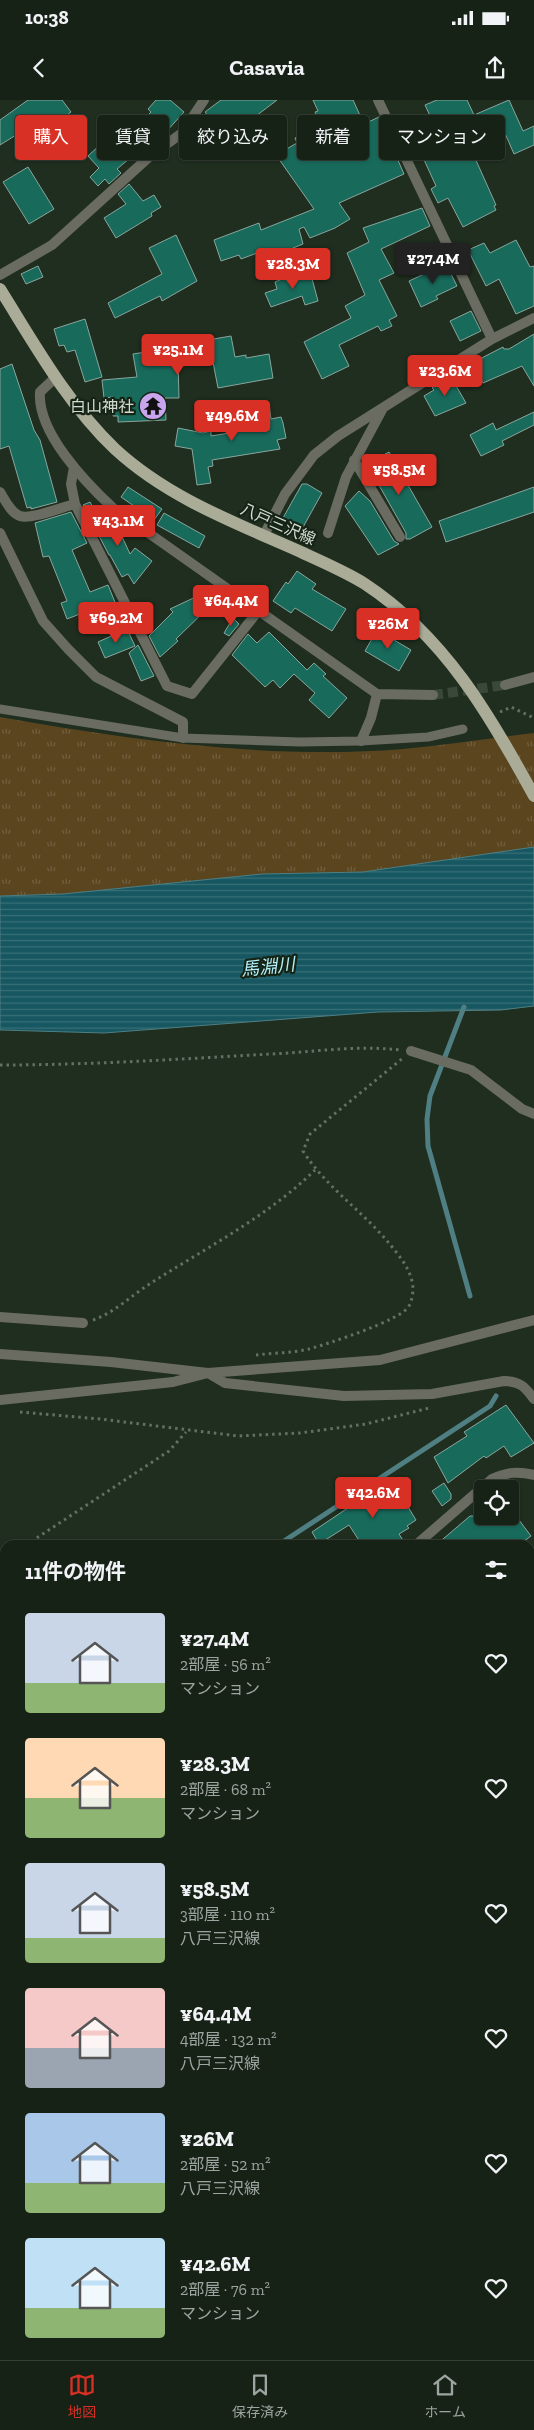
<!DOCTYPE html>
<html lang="ja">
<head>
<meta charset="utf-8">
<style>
	body { margin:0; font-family:"Zilla Slab","Noto Sans JP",serif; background:#242f24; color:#f1f3f6; height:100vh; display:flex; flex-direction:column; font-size:19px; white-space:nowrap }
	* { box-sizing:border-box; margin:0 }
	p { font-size:16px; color:#9ea4a1 }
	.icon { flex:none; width:28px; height:28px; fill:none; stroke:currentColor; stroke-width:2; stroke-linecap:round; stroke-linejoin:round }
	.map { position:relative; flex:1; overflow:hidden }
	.panel { position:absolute; left:0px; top:1440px; width:535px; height:820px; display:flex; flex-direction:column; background:#172217; border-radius:15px 15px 0 0; box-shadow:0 1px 4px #0004,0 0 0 1px #363f36 }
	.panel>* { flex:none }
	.hud { position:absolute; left:15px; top:15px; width:505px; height:45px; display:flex; gap:10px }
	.fabs { position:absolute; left:474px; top:1380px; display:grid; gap:10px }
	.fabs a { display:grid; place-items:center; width:45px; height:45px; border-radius:5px; background:#172217; box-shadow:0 1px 4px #0004,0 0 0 1px #363f36; font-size:25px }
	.price { position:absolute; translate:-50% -42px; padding:0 11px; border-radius:5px; background:#d93025; color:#fff; font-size:16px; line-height:32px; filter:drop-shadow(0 1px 2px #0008) }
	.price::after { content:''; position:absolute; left:50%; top:30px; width:15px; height:11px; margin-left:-8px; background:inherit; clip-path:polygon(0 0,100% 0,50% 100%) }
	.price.on { background:#222; color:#fff }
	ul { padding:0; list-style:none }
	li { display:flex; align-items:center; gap:15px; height:125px; padding:0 25px }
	li span { display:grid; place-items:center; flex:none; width:140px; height:100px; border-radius:5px; color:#555 }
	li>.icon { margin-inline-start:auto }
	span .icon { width:60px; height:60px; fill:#fffc; stroke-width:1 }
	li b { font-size:21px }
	h2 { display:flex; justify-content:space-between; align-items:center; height:60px; padding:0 25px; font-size:21px }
	.tag { padding:0 18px; border-radius:5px; background:#172217; box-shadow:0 1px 4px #0004,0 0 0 1px #363f36; font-size:18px; line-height:45px }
	.tag.on { background:#d93025; color:#fff }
	.status { display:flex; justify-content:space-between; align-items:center; height:35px; padding:0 25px; background:#172217; direction:ltr }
	.status svg { height:14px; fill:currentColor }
	header { display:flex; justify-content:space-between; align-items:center; height:65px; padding:0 25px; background:#172217; font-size:22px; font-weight:800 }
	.dock { display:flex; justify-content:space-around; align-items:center; height:70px; border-top:1px solid #363f36; background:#172217; font-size:14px; color:#9ea4a1 }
	.dock a { display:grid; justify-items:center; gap:2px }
	.dock .on { color:#d93025 }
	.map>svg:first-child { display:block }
	.grass { fill:url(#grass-tufts) }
	.water { fill:url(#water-rules); stroke:#4f7f83 }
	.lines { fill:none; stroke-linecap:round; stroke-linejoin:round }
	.stream { stroke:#4f7f83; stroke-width:5 }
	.building { fill:#186a5b; stroke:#89a69e }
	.street-tunnel { stroke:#3a483a; stroke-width:10; stroke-dasharray:10 5; stroke-linecap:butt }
	.path { stroke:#647063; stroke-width:3; stroke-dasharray:2.5 4; stroke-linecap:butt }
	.lane { stroke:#6a6b61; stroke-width:9 }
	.street { stroke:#6a6b61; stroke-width:10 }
	.primary { stroke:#aaac98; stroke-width:12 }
	.highway { stroke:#c3c6ad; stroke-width:15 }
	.labels { text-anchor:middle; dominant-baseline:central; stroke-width:4.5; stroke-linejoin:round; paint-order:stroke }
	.poi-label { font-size:16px; fill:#d2dbd1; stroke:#162416; text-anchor:end }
	.street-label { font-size:16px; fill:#d2dbd1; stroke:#162416 }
	.water-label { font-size:18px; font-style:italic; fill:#b0f1fc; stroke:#162416 }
</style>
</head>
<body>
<div class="status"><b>10:38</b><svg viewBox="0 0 49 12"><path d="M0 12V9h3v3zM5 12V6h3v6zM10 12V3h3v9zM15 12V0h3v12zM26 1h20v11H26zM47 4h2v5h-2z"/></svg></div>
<header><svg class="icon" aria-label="back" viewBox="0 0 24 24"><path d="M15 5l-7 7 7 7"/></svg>Casavia<svg class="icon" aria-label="share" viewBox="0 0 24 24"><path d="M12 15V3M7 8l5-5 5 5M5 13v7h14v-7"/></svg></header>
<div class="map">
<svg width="534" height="2260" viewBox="0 0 534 2260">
	<defs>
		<pattern id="grass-tufts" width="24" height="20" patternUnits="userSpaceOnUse" patternTransform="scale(1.25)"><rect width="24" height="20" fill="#5a451f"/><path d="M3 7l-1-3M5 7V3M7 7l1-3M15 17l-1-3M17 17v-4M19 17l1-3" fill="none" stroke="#715f3e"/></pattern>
		<pattern id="water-rules" width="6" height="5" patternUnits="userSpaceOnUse" patternTransform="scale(1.25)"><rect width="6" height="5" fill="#175761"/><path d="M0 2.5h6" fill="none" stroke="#386f77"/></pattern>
	</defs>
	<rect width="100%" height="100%" fill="#1f2e1f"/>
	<!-- grass -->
	<path class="grass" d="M 0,617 C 132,640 269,660 403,649 C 446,645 490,638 534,633 L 534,747 L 363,772 L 262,774 L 63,794 L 0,796 Z"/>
	<!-- water -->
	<path class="water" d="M 534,747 L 534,906 L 501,910 L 378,912 L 104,933 L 0,930 L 0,796 L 63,794 L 262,774 L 363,772 Z"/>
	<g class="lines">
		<!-- stream -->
		<path class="stream" d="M 464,907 L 430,996 L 427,1019 L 428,1046 L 470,1196
			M 278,1445 L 490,1306 L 496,1296
			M 0,1629 L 5,1626"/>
	</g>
	<!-- building -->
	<path class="building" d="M 28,0 L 62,0 L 71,12 L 42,34 L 40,30 L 22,43 L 16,35 L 0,45 L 0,20 Z
		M 156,0 L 170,0 L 184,12 L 165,33 L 146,17 L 151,12 L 148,9 Z
		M 221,0 L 277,0 L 239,29 L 231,18 L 217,28 L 205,12 Z
		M 313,0 L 353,0 L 364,24 L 379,17 L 404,74 L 339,103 L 350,119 L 335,128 L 310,138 L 304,127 L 299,129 L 303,144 L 268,158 L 265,150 L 241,159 L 239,155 L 221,161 L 214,140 L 259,123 L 261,130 L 314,109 L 276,55 L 297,43 L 295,38 L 321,24 L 315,12 L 318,11 Z
		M 437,0 L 467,0 L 474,15 L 509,0 L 523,31 L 534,26 L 534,45 L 514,54 L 504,31 L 492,37 L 488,28 L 466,38 L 496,105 L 494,106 L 496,110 L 463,127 L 448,98 L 438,103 L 431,89 L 436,86 L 415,40 L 406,43 L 401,31 L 431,18 L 425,5 Z
		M 115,31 L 136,53 L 117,69 L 121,73 L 109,84 L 105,79 L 98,86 L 90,77 L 99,68 L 88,56 Z
		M 28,67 L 54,109 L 29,124 L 3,82 Z
		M 129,84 L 143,101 L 154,95 L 161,107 L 151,113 L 152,116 L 116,138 L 104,118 L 126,104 L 118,94 Z
		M 422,108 L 430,126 L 381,149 L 394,173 L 379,180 L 397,216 L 389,220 L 392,226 L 381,231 L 378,226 L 339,245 L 349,266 L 322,279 L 304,242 L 351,218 L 345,206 L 365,195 L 347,153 L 369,142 L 363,128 Z
		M 176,135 L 197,181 L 162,201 L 160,196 L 115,218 L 108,203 L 162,174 L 149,148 Z
		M 516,140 L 530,167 L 534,166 L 534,206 L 516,214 L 499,179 L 486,186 L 468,150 L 484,143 L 490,153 Z
		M 446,164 L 457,186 L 436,196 L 438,199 L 421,207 L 409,181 Z
		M 38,166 L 43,177 L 26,184 L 21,174 Z
		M 306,169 L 308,176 L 311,175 L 318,201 L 305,205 L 302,196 L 271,207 L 265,193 L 277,189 L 275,182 Z
		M 471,211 L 481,231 L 460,241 L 450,221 Z
		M 85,219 L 102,277 L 85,282 L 75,250 L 67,252 L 64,245 L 59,246 L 54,229 Z
		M 534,234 L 534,286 L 522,266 L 483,283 L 472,263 L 503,247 L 504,249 L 509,249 Z
		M 231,236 L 235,257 L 246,255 L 246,258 L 269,254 L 273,278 L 218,288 L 212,257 L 178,261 L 179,298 L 165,298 L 166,320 L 118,322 L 118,316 L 113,316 L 113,297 L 104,298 L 102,280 L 137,277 L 133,254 L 171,248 L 170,240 L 186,238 L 190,239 L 190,243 Z
		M 12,264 L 34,330 L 40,340 L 57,402 L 31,409 L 31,407 L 27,408 L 9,346 L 0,349 L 0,269 Z
		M 451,277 L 466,303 L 435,316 L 424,296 L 434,290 L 432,288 Z
		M 269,304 L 271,319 L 281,317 L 283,323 L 286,338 L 277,340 L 280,349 L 212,360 L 213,366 L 208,367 L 211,383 L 197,385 L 192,349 L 175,346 L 178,328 L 203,333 L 211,331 L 211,336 L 254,329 L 250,306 Z
		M 534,312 L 534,325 L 502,341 L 504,345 L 481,356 L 470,335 L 493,323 L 496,330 Z
		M 389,352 L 432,427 L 410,439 L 406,439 L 406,433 L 367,364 Z
		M 302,384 L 307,384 L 322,393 L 302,429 L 283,418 Z
		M 128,387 L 162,409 L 154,420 L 121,397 Z
		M 534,387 L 534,412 L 446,442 L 439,421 Z
		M 359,391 L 370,401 L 394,441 L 399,444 L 378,455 L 345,406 Z
		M 90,402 L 100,420 L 105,417 L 119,430 L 130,454 L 135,448 L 152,461 L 134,484 L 128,474 L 122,477 L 110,455 L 109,455 L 83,405 Z
		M 71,412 L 87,443 L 72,450 L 90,492 L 108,485 L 117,507 L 86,516 L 85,512 L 67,519 L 61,503 L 67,501 L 49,456 L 43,457 L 35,423 Z
		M 164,413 L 205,436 L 199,448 L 157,425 Z
		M 297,471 L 316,484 L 312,489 L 346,509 L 332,531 L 295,508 L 291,513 L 273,501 L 286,482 L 288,484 Z
		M 202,494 L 212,504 L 176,539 L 178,541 L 160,557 L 149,536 L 173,512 L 170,509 Z
		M 233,518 L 239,524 L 229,536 L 224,533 Z
		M 127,529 L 135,546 L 105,558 L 98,542 Z
		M 377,530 L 411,550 L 399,571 L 365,551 Z
		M 269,532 L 307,570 L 314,563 L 326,574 L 323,576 L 347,598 L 329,618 L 309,600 L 315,593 L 294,574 L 280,588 L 273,580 L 265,587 L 232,555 L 248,534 L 257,543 Z
		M 138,545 L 154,576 L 141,581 L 129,553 Z
		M 506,1305 L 534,1343 L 511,1357 L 504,1346 L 486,1358 L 484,1356 L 448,1383 L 434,1357 L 467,1336 L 464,1332 Z
		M 391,1379 L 416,1420 L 407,1426 L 409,1428 L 399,1434 L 406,1445 L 362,1445 L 349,1425 L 319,1444 L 312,1432 Z
		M 444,1383 L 451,1394 L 451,1399 L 442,1406 L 432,1391 Z
		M 470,1416 L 516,1416 L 531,1436 L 519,1445 L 436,1445 Z"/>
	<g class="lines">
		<!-- street-tunnel -->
		<path class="street-tunnel" d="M 433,595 L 505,585"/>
		<!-- path -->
		<path class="path" d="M 500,612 L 511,607 L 534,618
			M 0,965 C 90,965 181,959 271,954 C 314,952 356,945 400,950
			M 93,1220 C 114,1213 132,1195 151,1183 C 206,1148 268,1116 315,1070
			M 256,1255 C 273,1253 292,1253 309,1249 C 327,1244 402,1220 409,1206 C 421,1181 403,1160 388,1142 C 361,1110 326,1087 303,1051 L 310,1034 L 403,958
			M 20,1312 L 100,1319 L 238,1336 L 300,1333 L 366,1324 L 429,1308
			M 26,1445 L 169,1351 L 186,1332
			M 0,1456 L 5,1464
			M 0,2182 L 5,2195
			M 27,2255 L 29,2260"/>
		<!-- lane -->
		<path class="lane" d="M 0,609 L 183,638 L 300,642 L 361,641 L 428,637 L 463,629"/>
		<!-- street -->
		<path class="street" d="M 378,0 L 492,239
			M 0,175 L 52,145 L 149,57 L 182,33 L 204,0
			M 55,278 L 40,292 C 37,332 85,382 113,408 L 377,594 L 433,595
			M 354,360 L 400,437
			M 74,367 L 71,384 L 75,404 L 167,586 L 192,594 L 259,510
			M 0,392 C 5,400 11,413 20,416 C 31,420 62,407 75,404
			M 0,433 L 43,521 L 68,549 L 96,577 L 183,622 L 183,638
			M 328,433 L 346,377 L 382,310
			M 264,435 L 285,394 L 314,355 L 338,336 L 492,239 L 534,218
			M 505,585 L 534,577
			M 361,641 L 371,618 L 377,594
			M 411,951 L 471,970 L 522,1009 L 534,1014
			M 0,1217 L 83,1223
			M 0,1254 L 111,1262 L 208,1273 L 380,1260 L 534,1220
			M 0,1300 L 173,1282 L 208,1273 L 225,1283 L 344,1296 L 432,1294 L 504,1281 C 520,1281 525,1287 534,1299
			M 416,1445 L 492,1379 C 507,1372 518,1371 534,1375
			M 530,1465 L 534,1462
			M 0,1810 L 5,1808
			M 530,1923 L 534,1908
			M 534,2117 L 534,2129
			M 286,2255 L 288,2260"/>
		<!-- primary -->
		<path class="primary" d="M 0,189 C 35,245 67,303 115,349 C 168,398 236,423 301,452 C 322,462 346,472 365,484 C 444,536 490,615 534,696"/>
		<!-- highway -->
		<path class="highway" d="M 530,2023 L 534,2024
			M 0,2041 L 5,2038"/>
	</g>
	<!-- icons -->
	<defs>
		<symbol id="temple-disc" viewBox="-11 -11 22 22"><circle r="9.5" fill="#c9a5ee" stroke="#162416"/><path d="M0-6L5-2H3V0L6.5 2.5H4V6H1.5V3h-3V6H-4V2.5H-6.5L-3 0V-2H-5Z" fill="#111"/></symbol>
	</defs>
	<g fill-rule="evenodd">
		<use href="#temple-disc" x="137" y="290" width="32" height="32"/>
	</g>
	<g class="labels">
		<!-- poi labels -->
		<g class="poi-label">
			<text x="134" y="306">白山神社</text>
		</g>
		<!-- street labels -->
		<g class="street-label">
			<text transform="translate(278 424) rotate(24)">八戸三沢線</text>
		</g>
		<!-- water labels -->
		<g class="water-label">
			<text transform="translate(268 867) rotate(-6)">馬淵川</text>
		</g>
	</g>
</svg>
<div class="fabs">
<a><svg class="icon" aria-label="locate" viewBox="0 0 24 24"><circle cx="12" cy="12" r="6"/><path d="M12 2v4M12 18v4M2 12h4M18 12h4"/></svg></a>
</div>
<b class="price on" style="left:433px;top:185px">¥27.4M</b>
<b class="price" style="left:293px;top:190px">¥28.3M</b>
<b class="price" style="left:178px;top:276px">¥25.1M</b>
<b class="price" style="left:445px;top:297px">¥23.6M</b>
<b class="price" style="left:232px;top:342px">¥49.6M</b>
<b class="price" style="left:399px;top:396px">¥58.5M</b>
<b class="price" style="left:118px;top:447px">¥43.1M</b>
<b class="price" style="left:231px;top:527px">¥64.4M</b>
<b class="price" style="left:116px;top:544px">¥69.2M</b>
<b class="price" style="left:388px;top:550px">¥26M</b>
<b class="price" style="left:373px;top:1419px">¥42.6M</b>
<div class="hud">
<a class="tag on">購入</a>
<a class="tag">賃貸</a>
<a class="tag">絞り込み</a>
<a class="tag">新着</a>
<a class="tag">マンション</a>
</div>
<section class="panel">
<h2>11件の物件<svg class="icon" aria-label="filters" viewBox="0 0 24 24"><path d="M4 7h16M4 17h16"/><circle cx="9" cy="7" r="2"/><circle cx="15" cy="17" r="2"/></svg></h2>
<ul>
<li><span style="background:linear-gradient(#c9d6e8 70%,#8fb573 0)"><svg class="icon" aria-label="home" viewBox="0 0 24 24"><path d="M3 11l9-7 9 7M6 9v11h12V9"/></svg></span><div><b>¥27.4M</b><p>2部屋 · 56 m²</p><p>マンション</p></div><svg class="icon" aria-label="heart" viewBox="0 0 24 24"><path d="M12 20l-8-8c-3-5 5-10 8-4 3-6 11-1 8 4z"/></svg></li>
<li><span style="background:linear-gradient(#ffd9b3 60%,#8fb573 0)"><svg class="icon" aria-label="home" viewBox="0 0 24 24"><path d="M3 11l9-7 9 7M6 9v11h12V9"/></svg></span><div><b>¥28.3M</b><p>2部屋 · 68 m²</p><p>マンション</p></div><svg class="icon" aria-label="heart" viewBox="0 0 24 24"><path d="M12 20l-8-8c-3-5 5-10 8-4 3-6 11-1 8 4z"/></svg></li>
<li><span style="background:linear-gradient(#c9d6e8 75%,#8fb573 0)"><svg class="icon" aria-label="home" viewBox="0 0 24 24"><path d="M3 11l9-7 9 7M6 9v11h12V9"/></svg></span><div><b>¥58.5M</b><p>3部屋 · 110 m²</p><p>八戸三沢線</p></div><svg class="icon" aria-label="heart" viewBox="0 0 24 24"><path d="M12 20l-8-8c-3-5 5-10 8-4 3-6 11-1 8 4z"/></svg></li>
<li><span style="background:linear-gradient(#f6c9c9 60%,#9aa5b1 0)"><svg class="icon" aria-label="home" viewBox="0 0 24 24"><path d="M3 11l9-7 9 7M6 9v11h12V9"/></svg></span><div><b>¥64.4M</b><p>4部屋 · 132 m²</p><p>八戸三沢線</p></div><svg class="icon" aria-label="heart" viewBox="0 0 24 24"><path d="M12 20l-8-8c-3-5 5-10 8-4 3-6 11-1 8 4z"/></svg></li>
<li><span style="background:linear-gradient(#a9c7e8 70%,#8fb573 0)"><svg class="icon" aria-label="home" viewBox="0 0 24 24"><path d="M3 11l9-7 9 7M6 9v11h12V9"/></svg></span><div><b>¥26M</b><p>2部屋 · 52 m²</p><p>八戸三沢線</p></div><svg class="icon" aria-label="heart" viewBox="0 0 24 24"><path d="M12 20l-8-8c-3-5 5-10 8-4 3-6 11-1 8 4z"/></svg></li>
<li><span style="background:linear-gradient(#bfe0f5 70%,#8fb573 0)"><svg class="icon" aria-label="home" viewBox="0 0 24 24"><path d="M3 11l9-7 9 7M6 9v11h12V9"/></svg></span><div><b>¥42.6M</b><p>2部屋 · 76 m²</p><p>マンション</p></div><svg class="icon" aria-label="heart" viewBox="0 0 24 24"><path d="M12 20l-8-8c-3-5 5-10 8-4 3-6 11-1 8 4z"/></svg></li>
</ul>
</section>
</div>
<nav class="dock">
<a class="on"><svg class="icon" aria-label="map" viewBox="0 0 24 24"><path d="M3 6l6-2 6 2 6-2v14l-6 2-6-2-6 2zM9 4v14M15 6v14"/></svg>地図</a>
<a><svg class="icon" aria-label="saved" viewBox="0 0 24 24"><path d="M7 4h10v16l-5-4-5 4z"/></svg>保存済み</a>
<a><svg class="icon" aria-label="home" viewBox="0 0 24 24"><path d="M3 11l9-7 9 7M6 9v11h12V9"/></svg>ホーム</a>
</nav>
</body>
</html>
